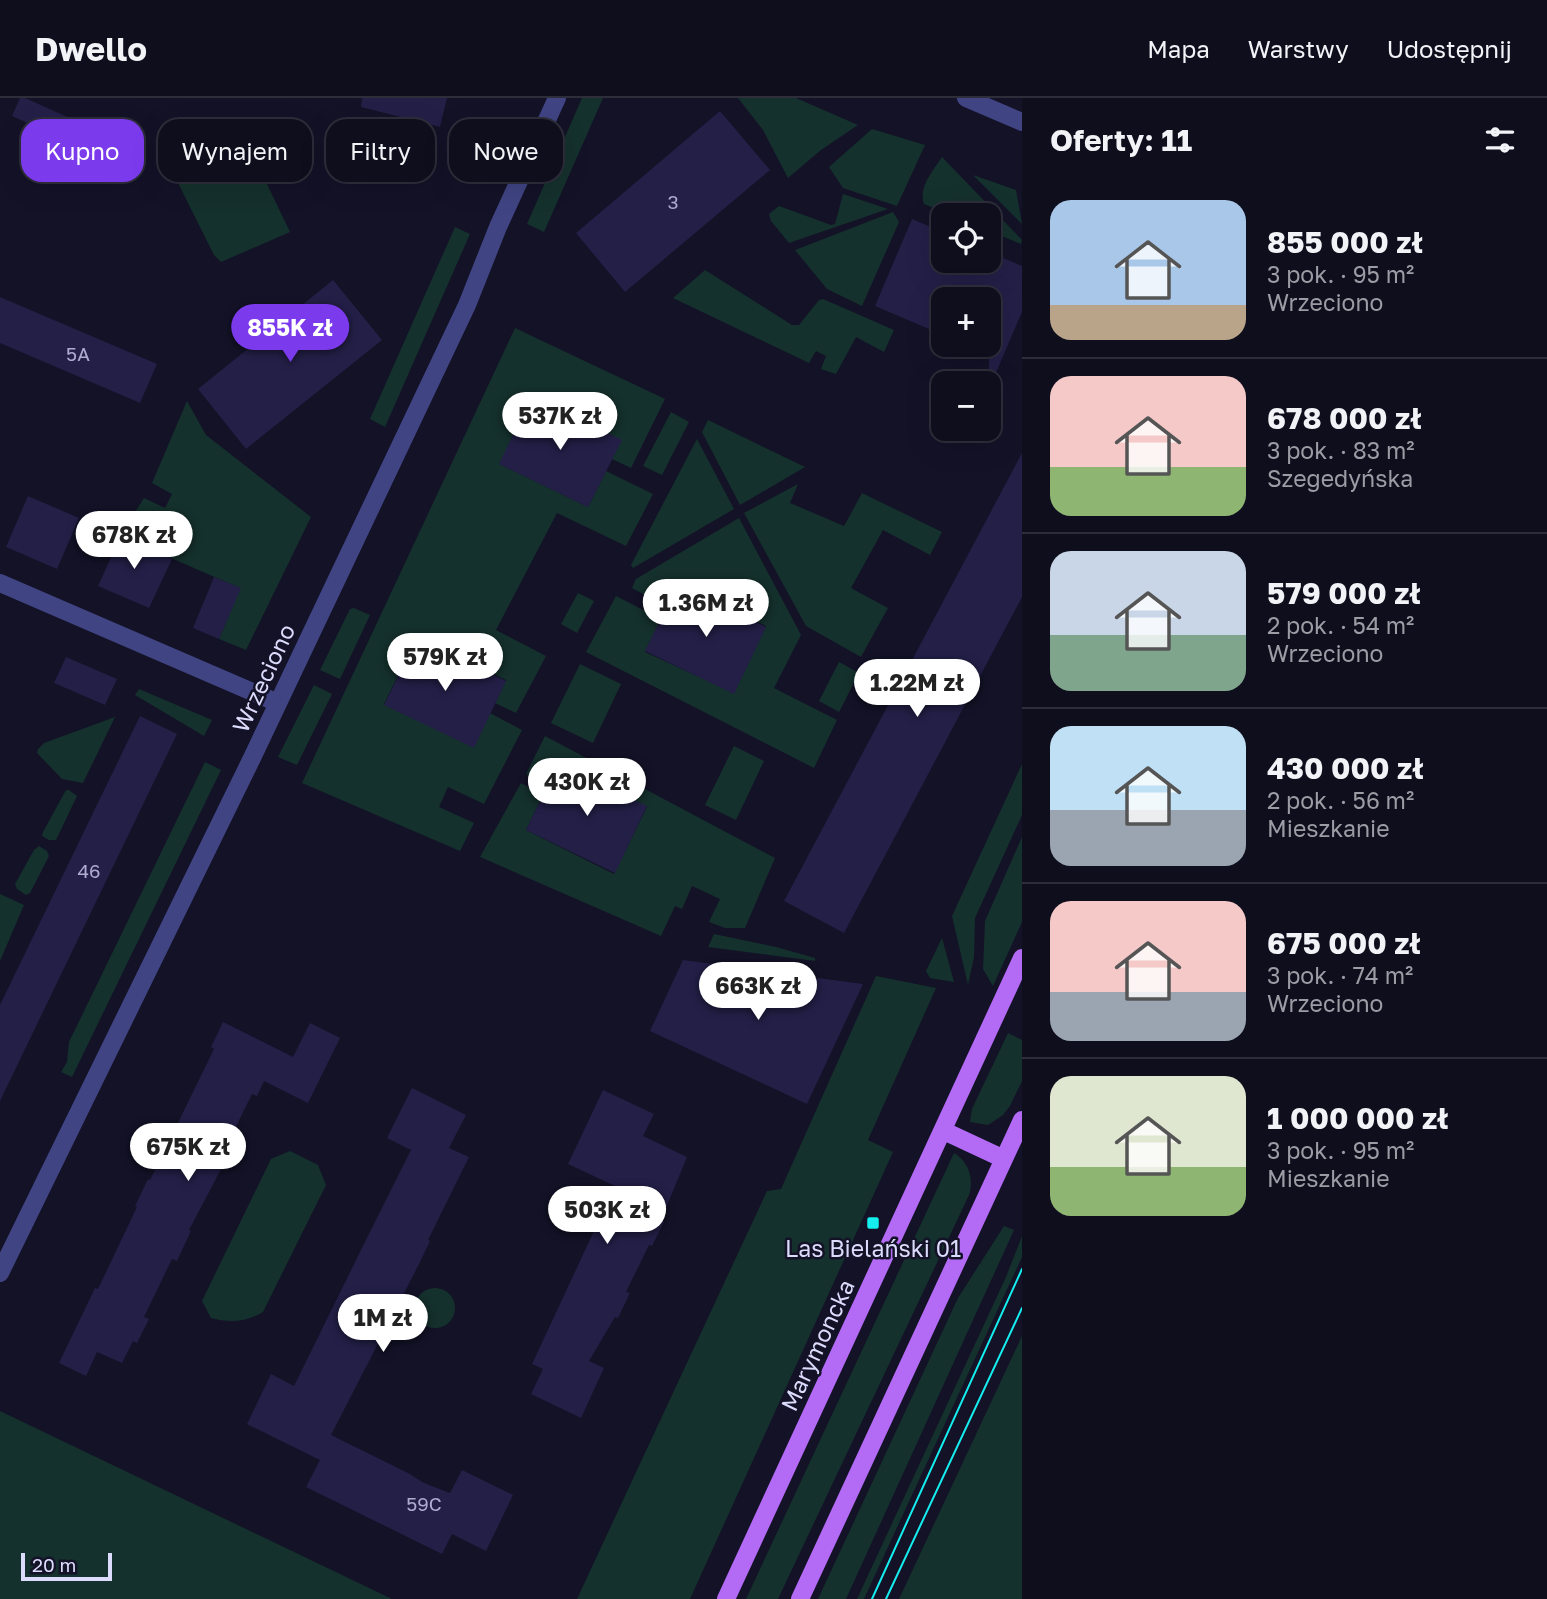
<!DOCTYPE html>
<html lang="pl">
<head>
<meta charset="utf-8">
<style>
	body { margin:0; font-family:"Golos Text",sans-serif; background:#1c1c2a; color:#f1f3f6; height:100vh; display:flex; flex-direction:column; font-size:26px; white-space:nowrap }
	* { box-sizing:border-box; margin:0 }
	p { font-size:23px; color:#9b9ca4 }
	.icon { flex:none; width:38px; height:38px; fill:none; stroke:currentColor; stroke-width:2; stroke-linecap:round; stroke-linejoin:round }
	.map { position:relative; flex:1; overflow:hidden }
	.drawer { display:flex; flex-direction:column; background:#0e0e1d; width:525px }
	.drawer>* { flex:none }
	.hud { position:absolute; left:21px; top:21px; width:665px; height:63px; display:flex; gap:14px }
	.buttons { position:absolute; left:931px; top:105px; display:grid; gap:14px }
	.buttons a { display:grid; place-items:center; width:70px; height:70px; border-radius:14px; background:#0e0e1d; box-shadow:0 7px 28px #0002,0 0 0 2px #2e2e3b; font-size:35px }
	.scale { position:absolute; left:21px; bottom:18px; width:91px; box-sizing:border-box; padding-left:7px; border:4px solid #dbdbfc; border-top:0; font-size:19px; line-height:24px; white-space:nowrap; color:#dbdbfc; -webkit-text-stroke:5px #131227; paint-order:stroke }
	.price { position:absolute; translate:-50% -60px; padding:0 16px; border-radius:24px; background:#fff; color:#222; font-size:23px; line-height:46px; filter:drop-shadow(0 2px 4px #0008) }
	.price::after { content:''; position:absolute; left:50%; top:42px; width:21px; height:16px; margin-left:-10px; background:inherit; clip-path:polygon(0 0,100% 0,50% 100%) }
	.price.selected { background:#7c3aed; color:#fff }
	ul { padding:0; list-style:none }
	li { display:flex; align-items:center; gap:21px; height:175px; padding:0 28px }
	li+li { border-top:2px solid #2e2e3b }
	li span { display:grid; place-items:center; flex:none; width:196px; height:140px; border-radius:21px; color:#555 }
	li>.icon { margin-inline-start:auto }
	span .icon { width:84px; height:84px; fill:#fffc; stroke-width:1 }
	li b { font-size:30px }
	h2 { display:flex; justify-content:space-between; align-items:center; height:84px; padding:0 28px; font-size:30px }
	.chip { padding:0 24px; border-radius:21px; background:#0e0e1d; box-shadow:0 7px 28px #0002,0 0 0 2px #2e2e3b; font-size:24px; line-height:63px }
	.chip.selected { background:#7c3aed; color:#fff }
	header { display:flex; align-items:center; gap:42px; box-sizing:border-box; height:98px; padding:0 35px; background:#0e0e1d; border-bottom:2px solid #2e2e3b }
	header strong { font-size:33px }
	nav { display:flex; gap:38px; margin-inline-start:auto; font-size:24px }
	main { display:flex; flex:1; min-height:0 }
	.map>svg:first-child { display:block }
	.green { fill:#15312d }
	.building { fill:#231f47 }
	.lines { fill:none; stroke-linecap:round; stroke-linejoin:round }
	.minor { stroke:#404483; stroke-width:18 }
	.major { stroke:#b36af5; stroke-width:18 }
	.tram { stroke:#15eeef; stroke-width:2 }
	.poi-dot { fill:#15eeef; stroke:#131227; stroke-width:2.5 }
	.labels { text-anchor:middle; dominant-baseline:central; stroke-width:5; stroke-linejoin:round; paint-order:stroke }
	.number-label { font-size:19px; fill:#adaccf }
	.street-label { font-size:23px; fill:#dbdbfc; stroke:#131227 }
	.poi-label { font-size:23px; fill:#dbdbfc; stroke:#131227 }
</style>
</head>
<body>
<header>
<strong>Dwello</strong>
<nav><a>Mapa</a><a>Warstwy</a><a>Udostępnij</a></nav>
</header>
<main>
<div class="map">
<svg width="1022" height="1501" viewBox="0 0 1022 1501">
	<rect width="100%" height="100%" fill="#131227"/>
	<!-- green -->
	<path class="green" d="M 582,0 L 603,0 L 544,134 L 527,126 Z
		M 738,0 L 796,0 L 858,27 L 821,52 L 788,80 L 763,32 Z
		M 872,31 L 925,47 L 897,108 L 843,90 L 829,69 Z
		M 204,37 L 223,77 L 255,61 L 290,134 L 221,164 L 214,157 L 164,57 Z
		M 942,59 L 1022,142 L 1021,146 L 989,133 L 989,117 L 951,117 L 924,106 C 918,89 933,73 942,59 Z
		M 973,77 L 1016,92 L 1022,126 Z
		M 843,96 L 888,111 L 789,145 L 771,123 L 769,116 L 779,108 L 831,127 L 835,126 Z
		M 893,114 L 899,124 L 862,208 L 827,191 L 795,152 Z
		M 455,129 L 470,136 L 385,329 L 370,321 Z
		M 705,172 L 792,227 L 799,227 L 819,202 L 823,201 L 894,232 L 884,254 L 856,239 L 836,276 L 821,271 L 826,258 L 816,253 L 809,265 L 673,200 Z
		M 515,230 L 665,301 L 631,370 L 612,361 L 500,366 L 588,409 L 606,373 L 653,396 L 626,448 L 557,415 L 496,532 L 546,558 L 516,615 L 495,605 L 506,582 L 417,540 L 384,606 L 490,615 L 522,632 L 484,706 L 448,689 L 439,709 L 474,725 L 460,753 L 302,685 Z
		M 187,303 L 206,337 L 311,419 L 246,552 L 219,541 L 240,490 L 120,438 L 144,400 L 165,410 L 172,396 L 152,385 Z
		M 671,314 L 689,324 L 662,377 L 643,368 Z
		M 708,322 L 805,369 L 740,407 L 702,334 Z
		M 697,341 L 734,411 L 633,470 L 631,467 Z
		M 798,386 L 790,405 L 844,428 L 862,395 L 942,434 L 930,457 L 883,432 L 851,490 L 888,510 L 861,559 L 806,528 L 744,415 Z
		M 739,420 L 801,537 L 774,590 L 837,622 L 814,670 L 586,554 L 616,498 L 661,521 L 645,554 L 734,595 L 766,528 L 678,487 L 667,509 L 632,490 L 636,481 Z
		M 578,495 L 594,503 L 577,535 L 561,526 Z
		M 354,510 L 370,517 L 340,581 L 320,572 L 350,511 Z
		M 839,564 L 859,575 L 839,614 L 819,603 Z
		M 580,566 L 621,586 L 593,645 L 551,625 Z
		M 314,587 L 332,596 L 297,667 L 278,659 Z
		M 139,591 L 212,622 L 204,638 L 135,597 Z
		M 115,619 L 83,685 L 62,681 L 37,655 L 38,651 L 44,645 Z
		M 545,638 L 775,760 L 745,830 L 725,830 L 709,824 L 720,801 L 692,788 L 682,811 L 675,808 L 661,838 L 480,759 L 521,685 L 543,697 L 526,732 L 614,776 L 647,709 L 559,666 L 546,689 L 526,676 Z
		M 734,648 L 764,663 L 736,722 L 705,707 Z
		M 205,664 L 221,672 L 72,979 L 61,974 L 67,964 L 69,944 Z
		M 1022,666 L 1022,717 L 975,820 L 974,859 L 968,887 L 952,818 Z
		M 66,692 L 69,692 L 77,698 L 56,742 L 49,742 L 42,738 L 43,734 Z
		M 1022,739 L 1022,824 L 993,888 L 983,871 L 985,823 Z
		M 39,748 L 47,753 L 49,758 L 30,795 L 26,797 L 17,791 L 15,786 L 34,752 Z
		M 0,796 L 24,807 L 0,863 Z
		M 714,836 L 776,849 L 815,860 L 815,863 L 708,849 Z
		M 942,840 L 954,884 L 930,880 L 926,873 Z
		M 876,878 L 936,890 L 868,1042 L 893,1054 L 690,1501 L 577,1501 L 767,1093 L 781,1091 Z
		M 1008,935 L 1022,942 L 1022,983 L 1010,1008 L 1003,1017 L 988,1027 L 970,1024 L 972,1011 Z
		M 290,1053 L 318,1067 L 326,1087 L 263,1214 C 246,1224 230,1225 211,1220 L 202,1203 L 271,1061 Z
		M 954,1055 C 969,1064 974,1081 969,1097 L 778,1501 L 746,1501 Z
		M 1004,1128 L 1014,1132 L 846,1501 L 818,1501 L 958,1200 Z
		M 1022,1138 L 1022,1159 L 864,1501 L 857,1501 L 1006,1179 Z
		M415 1210a20 20 0 1 1 40 0a20 20 0 1 1-40 0Z
		M 1022,1238 L 1022,1501 L 899,1501 Z
		M 0,1313 L 392,1501 L 0,1501 Z"/>
	<!-- building -->
	<path class="building" d="M 20,0 L 25,0 L 90,29 L 81,50 L 12,18 Z
		M 362,0 L 447,0 L 440,29 L 361,9 Z
		M 720,13 L 770,72 L 625,194 L 576,135 Z
		M 912,121 L 943,134 L 943,163 L 989,163 L 989,154 L 1022,168 L 1022,214 L 989,291 L 989,201 L 943,201 L 943,237 L 875,208 Z
		M 333,182 L 382,242 L 246,351 L 198,291 Z
		M 0,199 L 157,266 L 140,305 L 0,245 Z
		M 532,298 L 622,342 L 588,409 L 499,366 Z
		M 1022,355 L 1022,499 L 844,835 L 784,803 Z
		M 28,398 L 79,420 L 57,471 L 6,449 Z
		M 109,435 L 172,461 L 149,510 L 98,488 L 114,453 L 103,446 Z
		M 214,479 L 241,490 L 219,541 L 193,530 Z
		M 678,486 L 766,529 L 734,596 L 645,553 Z
		M 417,540 L 506,583 L 474,650 L 384,607 Z
		M 66,559 L 117,581 L 105,607 L 54,585 Z
		M 140,618 L 177,636 L 0,1003 L 0,907 Z
		M 558,666 L 647,708 L 615,775 L 526,732 Z
		M 683,862 L 863,886 L 807,1006 L 650,933 Z
		M 223,924 L 293,959 L 310,925 L 340,940 L 308,1005 L 264,983 L 257,998 L 252,996 L 224,1053 L 229,1056 L 189,1132 L 191,1133 L 177,1163 L 172,1161 L 144,1219 L 149,1221 L 137,1245 L 133,1243 L 122,1265 L 97,1254 L 86,1278 L 59,1265 L 95,1190 L 98,1191 L 137,1109 L 135,1108 L 148,1081 L 150,1082 L 214,951 L 211,949 Z
		M 412,990 L 466,1017 L 449,1050 L 469,1059 L 428,1142 L 430,1143 L 419,1166 L 331,1337 L 408,1375 L 424,1385 L 450,1395 L 462,1372 L 513,1397 L 486,1453 L 452,1436 L 442,1456 L 306,1389 L 320,1362 L 247,1326 L 271,1276 L 294,1288 L 361,1152 L 411,1052 L 387,1040 Z
		M 603,992 L 654,1016 L 643,1038 L 687,1059 L 661,1122 L 664,1124 L 652,1148 L 649,1147 L 626,1194 L 630,1195 L 618,1220 L 615,1219 L 589,1263 L 604,1270 L 581,1320 L 531,1296 L 543,1271 L 532,1266 L 615,1088 L 568,1066 Z"/>
	<g class="lines">
		<!-- minor -->
		<path class="minor" d="M 966,0 L 1022,24
			M 0,485 L 278,605
			M 0,1175 L 252,660 L 467,207 L 498,129 L 557,0"/>
		<!-- major -->
		<path class="major" d="M 944,1033 L 1004,1061
			M 726,1501 L 1022,860
			M 800,1501 L 1022,1022"/>
		<!-- tram -->
		<path class="tram" d="M 872,1501 L 1022,1171
			M 886,1501 L 1022,1210"/>
	</g>
	<!-- markers -->
	<rect class="poi-dot" x="866" y="1118" width="14" height="14" rx="3.5"/>
	<g class="labels">
		<!-- number labels -->
		<g class="number-label">
			<text x="673" y="103">3</text>
			<text x="78" y="255">5A</text>
			<text x="89" y="772">46</text>
			<text x="424" y="1405">59C</text>
		</g>
		<!-- street labels -->
		<g class="street-label">
			<text transform="translate(263 580) rotate(-65)">Wrzeciono</text>
			<text transform="translate(817 1247) rotate(-65)">Marymoncka</text>
		</g>
		<!-- poi labels -->
		<g class="poi-label">
			<text x="873" y="1150">Las Bielański 01</text>
		</g>
	</g>
</svg>
<div class="buttons">
<a><svg class="icon" aria-label="locate" viewBox="0 0 24 24"><circle cx="12" cy="12" r="6"/><path d="M12 2v4M12 18v4M2 12h4M18 12h4"/></svg></a>
<a>+</a>
<a>−</a>
</div>
<div class="scale">20 m</div>
<b class="price selected" style="left:290px;top:266px">855K zł</b>
<b class="price" style="left:560px;top:354px">537K zł</b>
<b class="price" style="left:134px;top:473px">678K zł</b>
<b class="price" style="left:706px;top:541px">1.36M zł</b>
<b class="price" style="left:445px;top:595px">579K zł</b>
<b class="price" style="left:917px;top:621px">1.22M zł</b>
<b class="price" style="left:587px;top:720px">430K zł</b>
<b class="price" style="left:758px;top:924px">663K zł</b>
<b class="price" style="left:188px;top:1085px">675K zł</b>
<b class="price" style="left:607px;top:1148px">503K zł</b>
<b class="price" style="left:383px;top:1256px">1M zł</b>
<div class="hud">
<a class="chip selected">Kupno</a>
<a class="chip">Wynajem</a>
<a class="chip">Filtry</a>
<a class="chip">Nowe</a>
</div>
</div>
<section class="drawer">
<h2>Oferty: 11<svg class="icon" aria-label="filters" viewBox="0 0 24 24"><path d="M4 7h16M4 17h16"/><circle cx="9" cy="7" r="2"/><circle cx="15" cy="17" r="2"/></svg></h2>
<ul>
<li><span style="background:linear-gradient(#a9c7e8 75%,#b9a48a 0)"><svg class="icon" aria-label="home" viewBox="0 0 24 24"><path d="M3 11l9-7 9 7M6 9v11h12V9"/></svg></span><div><b>855 000 zł</b><p>3 pok. · 95 m²</p><p>Wrzeciono</p></div></li>
<li><span style="background:linear-gradient(#f6c9c9 65%,#8fb573 0)"><svg class="icon" aria-label="home" viewBox="0 0 24 24"><path d="M3 11l9-7 9 7M6 9v11h12V9"/></svg></span><div><b>678 000 zł</b><p>3 pok. · 83 m²</p><p>Szegedyńska</p></div></li>
<li><span style="background:linear-gradient(#c9d6e8 60%,#7fa58c 0)"><svg class="icon" aria-label="home" viewBox="0 0 24 24"><path d="M3 11l9-7 9 7M6 9v11h12V9"/></svg></span><div><b>579 000 zł</b><p>2 pok. · 54 m²</p><p>Wrzeciono</p></div></li>
<li><span style="background:linear-gradient(#bfe0f5 60%,#9aa5b1 0)"><svg class="icon" aria-label="home" viewBox="0 0 24 24"><path d="M3 11l9-7 9 7M6 9v11h12V9"/></svg></span><div><b>430 000 zł</b><p>2 pok. · 56 m²</p><p>Mieszkanie</p></div></li>
<li><span style="background:linear-gradient(#f6c9c9 65%,#9aa5b1 0)"><svg class="icon" aria-label="home" viewBox="0 0 24 24"><path d="M3 11l9-7 9 7M6 9v11h12V9"/></svg></span><div><b>675 000 zł</b><p>3 pok. · 74 m²</p><p>Wrzeciono</p></div></li>
<li><span style="background:linear-gradient(#dfe7d0 65%,#8fb573 0)"><svg class="icon" aria-label="home" viewBox="0 0 24 24"><path d="M3 11l9-7 9 7M6 9v11h12V9"/></svg></span><div><b>1 000 000 zł</b><p>3 pok. · 95 m²</p><p>Mieszkanie</p></div></li>
</ul>
</section>
</main>
</body>
</html>
